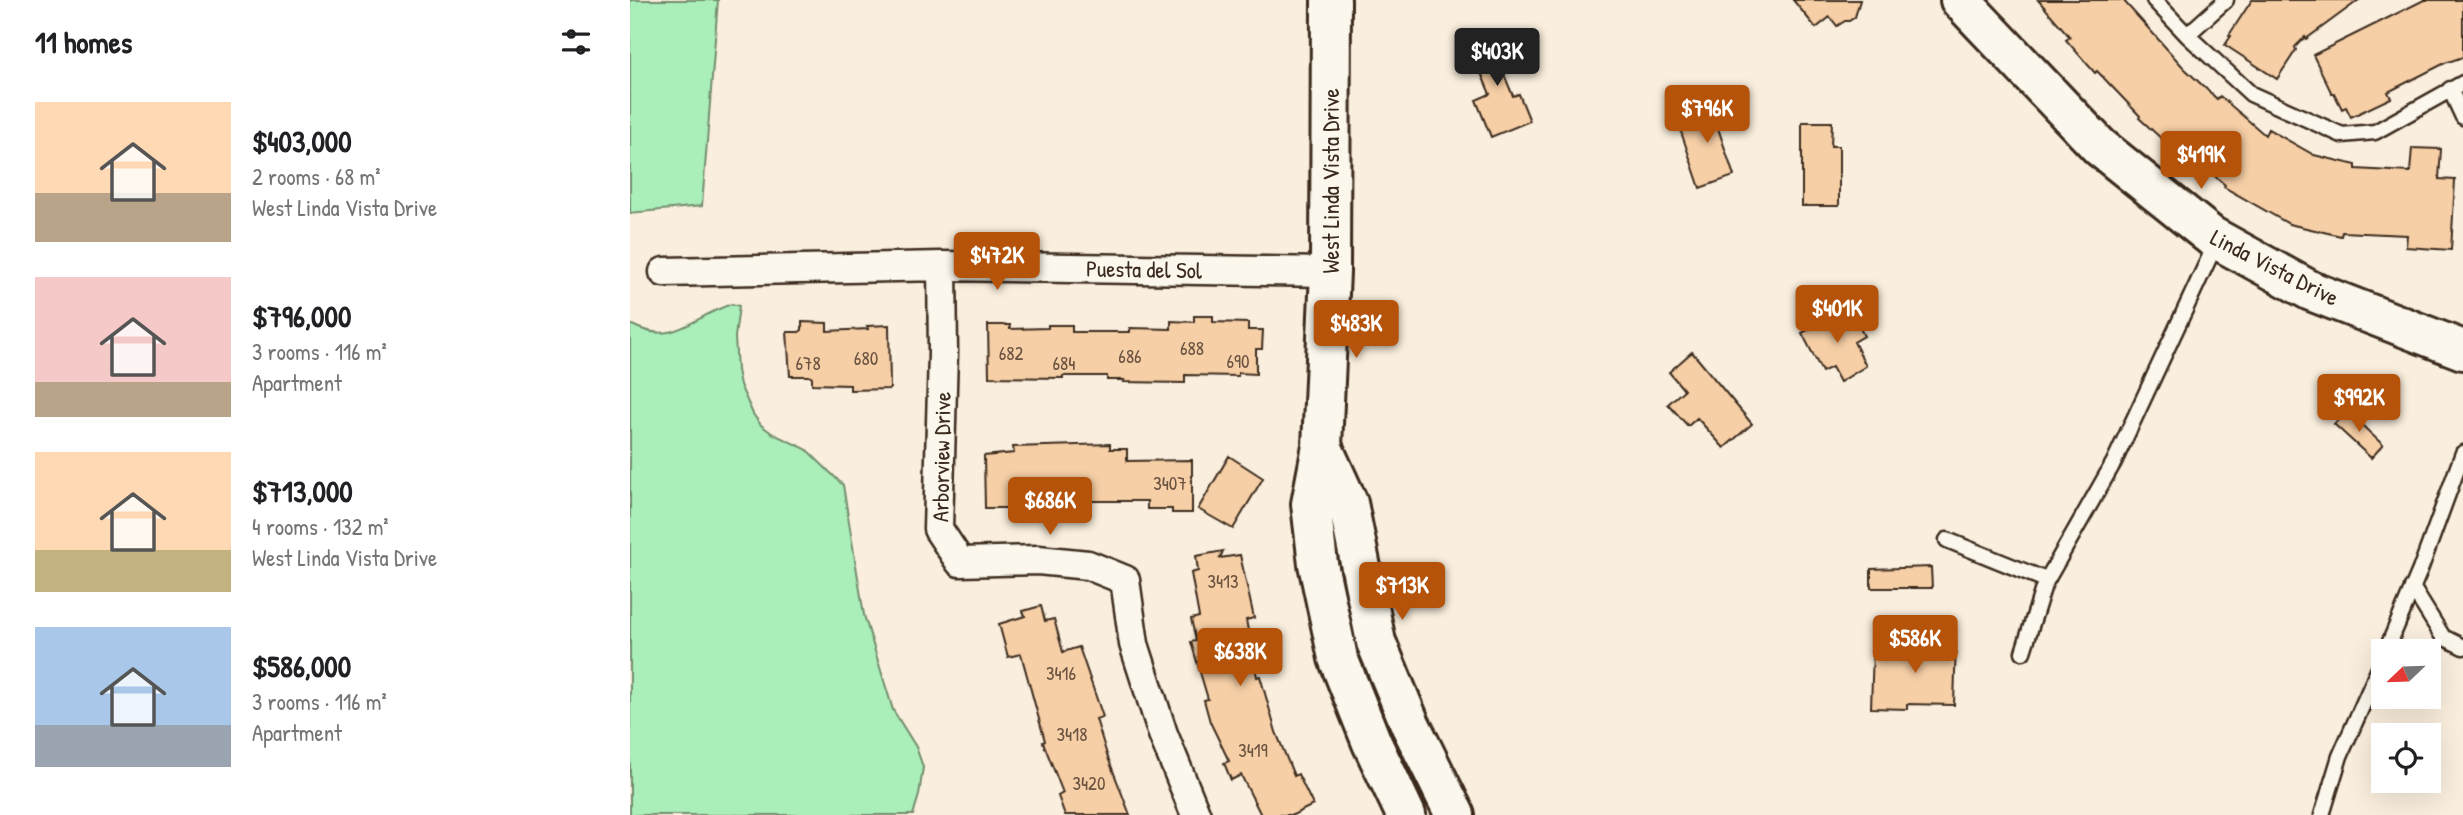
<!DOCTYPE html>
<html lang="en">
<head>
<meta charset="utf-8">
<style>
	body { margin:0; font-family:"Patrick Hand",sans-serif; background:#f6f6f6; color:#202124; height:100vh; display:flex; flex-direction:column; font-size:26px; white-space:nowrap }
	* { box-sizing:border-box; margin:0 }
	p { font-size:23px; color:#757577 }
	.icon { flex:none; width:38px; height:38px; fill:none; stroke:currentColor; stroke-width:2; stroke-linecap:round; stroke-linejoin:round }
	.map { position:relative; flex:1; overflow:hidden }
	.details { display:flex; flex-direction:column; background:#fff; width:630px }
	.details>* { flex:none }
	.needle { width:46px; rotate:247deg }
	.buttons { position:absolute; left:1741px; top:639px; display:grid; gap:14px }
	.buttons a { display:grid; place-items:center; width:70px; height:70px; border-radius:0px; background:#fff; box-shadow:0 7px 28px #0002; font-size:35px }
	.price { position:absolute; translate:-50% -60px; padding:0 16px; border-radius:7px; background:#b45309; color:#fff; font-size:23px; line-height:46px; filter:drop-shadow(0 2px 4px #0008) }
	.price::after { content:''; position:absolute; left:50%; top:42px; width:21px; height:16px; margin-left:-10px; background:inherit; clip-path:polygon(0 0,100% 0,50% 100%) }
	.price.selected { background:#222; color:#fff }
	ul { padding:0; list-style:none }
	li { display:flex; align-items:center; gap:21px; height:175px; padding:0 35px }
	li span { display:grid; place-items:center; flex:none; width:196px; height:140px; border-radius:0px; color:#555 }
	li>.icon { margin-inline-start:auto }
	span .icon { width:84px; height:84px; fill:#fffc; stroke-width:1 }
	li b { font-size:30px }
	h2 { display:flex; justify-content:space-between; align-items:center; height:84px; padding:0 35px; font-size:30px }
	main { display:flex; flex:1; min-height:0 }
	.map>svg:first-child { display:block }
	.green { fill:#aaefba; stroke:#728c6c; stroke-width:2 }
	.building { fill:#f6cfa6; stroke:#3b2a1e; stroke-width:2 }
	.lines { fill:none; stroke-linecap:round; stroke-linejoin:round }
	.lane-casing { stroke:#3b2a1e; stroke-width:19 }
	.street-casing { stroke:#3b2a1e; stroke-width:33 }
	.secondary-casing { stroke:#3b2a1e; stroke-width:44 }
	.lane { stroke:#fbf7ec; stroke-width:14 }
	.street { stroke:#fbf7ec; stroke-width:28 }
	.secondary { stroke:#fbf7ec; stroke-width:38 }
	.labels { text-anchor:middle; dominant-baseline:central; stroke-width:5; stroke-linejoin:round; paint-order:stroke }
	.number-label { font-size:19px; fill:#6a5340 }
	.street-label { font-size:23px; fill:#3b2a1e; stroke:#fbf7ec }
</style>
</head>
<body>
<main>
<section class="details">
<h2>11 homes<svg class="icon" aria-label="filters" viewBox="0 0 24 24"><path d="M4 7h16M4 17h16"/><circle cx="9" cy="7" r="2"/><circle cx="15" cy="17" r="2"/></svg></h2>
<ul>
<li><span style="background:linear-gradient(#ffd9b3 65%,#b9a48a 0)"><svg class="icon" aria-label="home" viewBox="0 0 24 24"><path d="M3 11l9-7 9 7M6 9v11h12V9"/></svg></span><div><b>$403,000</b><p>2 rooms · 68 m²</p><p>West Linda Vista Drive</p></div></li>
<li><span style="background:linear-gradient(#f6c9c9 75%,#b9a48a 0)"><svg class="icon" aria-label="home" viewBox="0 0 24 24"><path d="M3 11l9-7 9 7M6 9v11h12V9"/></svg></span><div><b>$796,000</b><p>3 rooms · 116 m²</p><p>Apartment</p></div></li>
<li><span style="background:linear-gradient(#ffd9b3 70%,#c2b280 0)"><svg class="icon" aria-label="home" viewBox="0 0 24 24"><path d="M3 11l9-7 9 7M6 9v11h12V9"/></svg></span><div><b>$713,000</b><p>4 rooms · 132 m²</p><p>West Linda Vista Drive</p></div></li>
<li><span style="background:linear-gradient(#a9c7e8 70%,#9aa5b1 0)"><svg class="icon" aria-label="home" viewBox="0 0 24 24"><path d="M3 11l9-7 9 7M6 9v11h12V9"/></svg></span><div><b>$586,000</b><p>3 rooms · 116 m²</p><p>Apartment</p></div></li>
</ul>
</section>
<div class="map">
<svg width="1833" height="815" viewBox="0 0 1833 815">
	<rect width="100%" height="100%" fill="#faefde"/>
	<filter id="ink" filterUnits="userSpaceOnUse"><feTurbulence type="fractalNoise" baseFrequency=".0143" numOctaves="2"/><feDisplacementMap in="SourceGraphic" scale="14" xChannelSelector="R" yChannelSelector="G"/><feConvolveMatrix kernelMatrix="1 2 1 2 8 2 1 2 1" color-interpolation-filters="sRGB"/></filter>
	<g filter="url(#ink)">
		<!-- green -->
		<path class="green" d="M 0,0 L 88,0 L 72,206 L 0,213 Z
			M 102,304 L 109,306 L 105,337 L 107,370 L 110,385 L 123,414 L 131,425 L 143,434 L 176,449 L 213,485 L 234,615 L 263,710 L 286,747 L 293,767 L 289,795 L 283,815 L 0,815 L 0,324 C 46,348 61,316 102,304 Z"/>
		<!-- building -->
		<path class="building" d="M 1163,0 L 1230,0 L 1225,17 L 1219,21 L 1215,21 L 1207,26 L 1200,17 L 1186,28 Z
			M 1408,0 L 1493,0 L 1554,68 L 1587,99 L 1590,96 L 1635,135 L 1638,129 L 1684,155 L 1726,165 L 1726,169 L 1780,172 L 1782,148 L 1811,149 L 1809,179 L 1825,180 L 1821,250 L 1776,247 L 1777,235 L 1712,232 L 1711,236 L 1659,224 L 1594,187 L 1595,185 L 1543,140 L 1539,144 L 1535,142 L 1509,118 L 1510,116 L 1467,71 L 1465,73 L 1436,40 L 1440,37 Z
			M 1622,0 L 1729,0 L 1676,39 L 1675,37 L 1665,47 L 1666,50 L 1647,79 L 1595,45 L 1601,36 L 1599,35 Z
			M 1794,0 L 1833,0 L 1833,57 L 1815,63 L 1758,92 L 1761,98 L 1721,117 L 1716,107 L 1712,109 L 1704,93 L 1702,94 L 1683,55 Z
			M 864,31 L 874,54 L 867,58 L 883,96 L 889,94 L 900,121 L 861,137 L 846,100 L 860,94 L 838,42 Z
			M 1095,104 L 1102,123 L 1088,128 L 1104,176 L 1070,188 L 1047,120 Z
			M 1172,122 L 1202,122 L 1201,146 L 1209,146 L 1209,206 L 1172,206 Z
			M 1220,308 L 1234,336 L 1224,342 L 1236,366 L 1210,382 L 1202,367 L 1192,372 L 1172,333 Z
			M 564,316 L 583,316 L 583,322 L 618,323 L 618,330 L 633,330 L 632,349 L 626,349 L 626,374 L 608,373 L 608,376 L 555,375 L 555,383 L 493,382 L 494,380 L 477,380 L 477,376 L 433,376 L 433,378 L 359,377 L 358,325 L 380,325 L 380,329 L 418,328 L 418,325 L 442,325 L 442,332 L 500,332 L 500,328 L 541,329 L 541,321 L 564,322 Z
			M 172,322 L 197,323 L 197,331 L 238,329 L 237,326 L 259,325 L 260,389 L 220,390 L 220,385 L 182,384 L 182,378 L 179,376 L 160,376 L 157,332 L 169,332 L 172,330 Z
			M 1062,352 L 1122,424 L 1094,448 L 1067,418 L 1058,426 L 1038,404 L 1054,390 L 1039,372 Z
			M 1717,411 L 1753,445 L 1741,458 L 1704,424 Z
			M 480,444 L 480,449 L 497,449 L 497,461 L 562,460 L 562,513 L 542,513 L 542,509 L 517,509 L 517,501 L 454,501 L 454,506 L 432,506 L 432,503 L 395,503 L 395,508 L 355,508 L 354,456 L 384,453 L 383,447 Z
			M 599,456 L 633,478 L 603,529 L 568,509 Z
			M 593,551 L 590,558 L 610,555 L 624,618 L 616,620 L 627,677 L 630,676 L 646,732 L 664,776 L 668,774 L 683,805 L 663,815 L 631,815 L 611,775 L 601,780 L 594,763 L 599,761 L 580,722 L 574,700 L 578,699 L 561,642 L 566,641 L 561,619 L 569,617 L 561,573 L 568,571 L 566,556 Z
			M 1301,567 L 1302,588 L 1241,588 L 1241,569 Z
			M 411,606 L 415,621 L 424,619 L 433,652 L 449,647 L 473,717 L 466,719 L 477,755 L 500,815 L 435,815 L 428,796 L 433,793 L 413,742 L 415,741 L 391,654 L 378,657 L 369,624 L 395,616 L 393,611 Z
			M 1288,638 L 1326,640 L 1324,705 L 1277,704 L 1277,709 L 1241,708 L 1243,650 L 1287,651 Z"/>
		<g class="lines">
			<defs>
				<path id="lane" d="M 1524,0 L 1557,35 L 1621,94 L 1712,135 L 1745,132 L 1833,83
					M 1557,35 L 1596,0
					M 1820,89 L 1833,117
					M 1317,540 L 1416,580
					M 1782,587 L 1813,637 L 1833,647
					M 1756,651 L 1790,570 L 1833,453
					M 1393,652 L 1414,585 L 1484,462 L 1587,241
					M 1692,815 L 1710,756 L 1754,657"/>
				<path id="street" d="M 312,266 L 313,353 L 308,529 L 330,562 L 408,560 L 458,565 L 495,580 L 504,644 L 533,734 L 566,815
					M 34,272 L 312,266 L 700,272"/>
				<path id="secondary" d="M 701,0 L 700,272 L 692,446 L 681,504 L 688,564 L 708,658 L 742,743 L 776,815
					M 1330,0 L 1470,147 L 1581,236 L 1681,291 L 1833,350
					M 692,446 L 718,503 L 746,642 L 780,724 L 825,815"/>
			</defs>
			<!-- lane casing -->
			<use href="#lane" class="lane-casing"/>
			<!-- street casing -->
			<use href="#street" class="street-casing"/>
			<!-- secondary casing -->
			<use href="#secondary" class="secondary-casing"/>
			<!-- lane -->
			<use href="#lane" class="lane"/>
			<!-- street -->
			<use href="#street" class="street"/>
			<!-- secondary -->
			<use href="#secondary" class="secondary"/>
		</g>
	</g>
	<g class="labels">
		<!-- number labels -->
		<g class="number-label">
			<text x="562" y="348">688</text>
			<text x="381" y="353">682</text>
			<text x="500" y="356">686</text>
			<text x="236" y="358">680</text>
			<text x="608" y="361">690</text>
			<text x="178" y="363">678</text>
			<text x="434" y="363">684</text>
			<text x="540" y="483">3407</text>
			<text x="593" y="581">3413</text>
			<text x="431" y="673">3416</text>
			<text x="442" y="734">3418</text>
			<text x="623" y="750">3419</text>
			<text x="459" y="783">3420</text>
		</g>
		<!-- street labels -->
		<g class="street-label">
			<text transform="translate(700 181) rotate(-90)">West Linda Vista Drive</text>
			<text transform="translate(1645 267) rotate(27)">Linda Vista Drive</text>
			<text transform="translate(514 269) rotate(1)">Puesta del Sol</text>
			<text transform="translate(311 457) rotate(-89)">Arborview Drive</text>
		</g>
	</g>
</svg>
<div class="buttons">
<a><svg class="needle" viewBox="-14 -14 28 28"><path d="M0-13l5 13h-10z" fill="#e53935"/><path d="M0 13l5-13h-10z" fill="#757577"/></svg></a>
<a><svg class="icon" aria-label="locate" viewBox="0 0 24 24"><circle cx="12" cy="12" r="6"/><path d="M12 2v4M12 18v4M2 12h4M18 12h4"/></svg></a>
</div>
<b class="price selected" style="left:867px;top:88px">$403K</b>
<b class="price" style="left:1077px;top:145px">$796K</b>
<b class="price" style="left:1571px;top:191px">$419K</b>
<b class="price" style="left:367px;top:292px">$472K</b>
<b class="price" style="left:1207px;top:345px">$401K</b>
<b class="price" style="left:726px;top:360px">$483K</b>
<b class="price" style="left:1729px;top:434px">$992K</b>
<b class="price" style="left:420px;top:537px">$686K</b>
<b class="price" style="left:772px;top:622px">$713K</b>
<b class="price" style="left:1285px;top:675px">$586K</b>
<b class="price" style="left:610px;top:688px">$638K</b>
</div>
</main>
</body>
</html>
